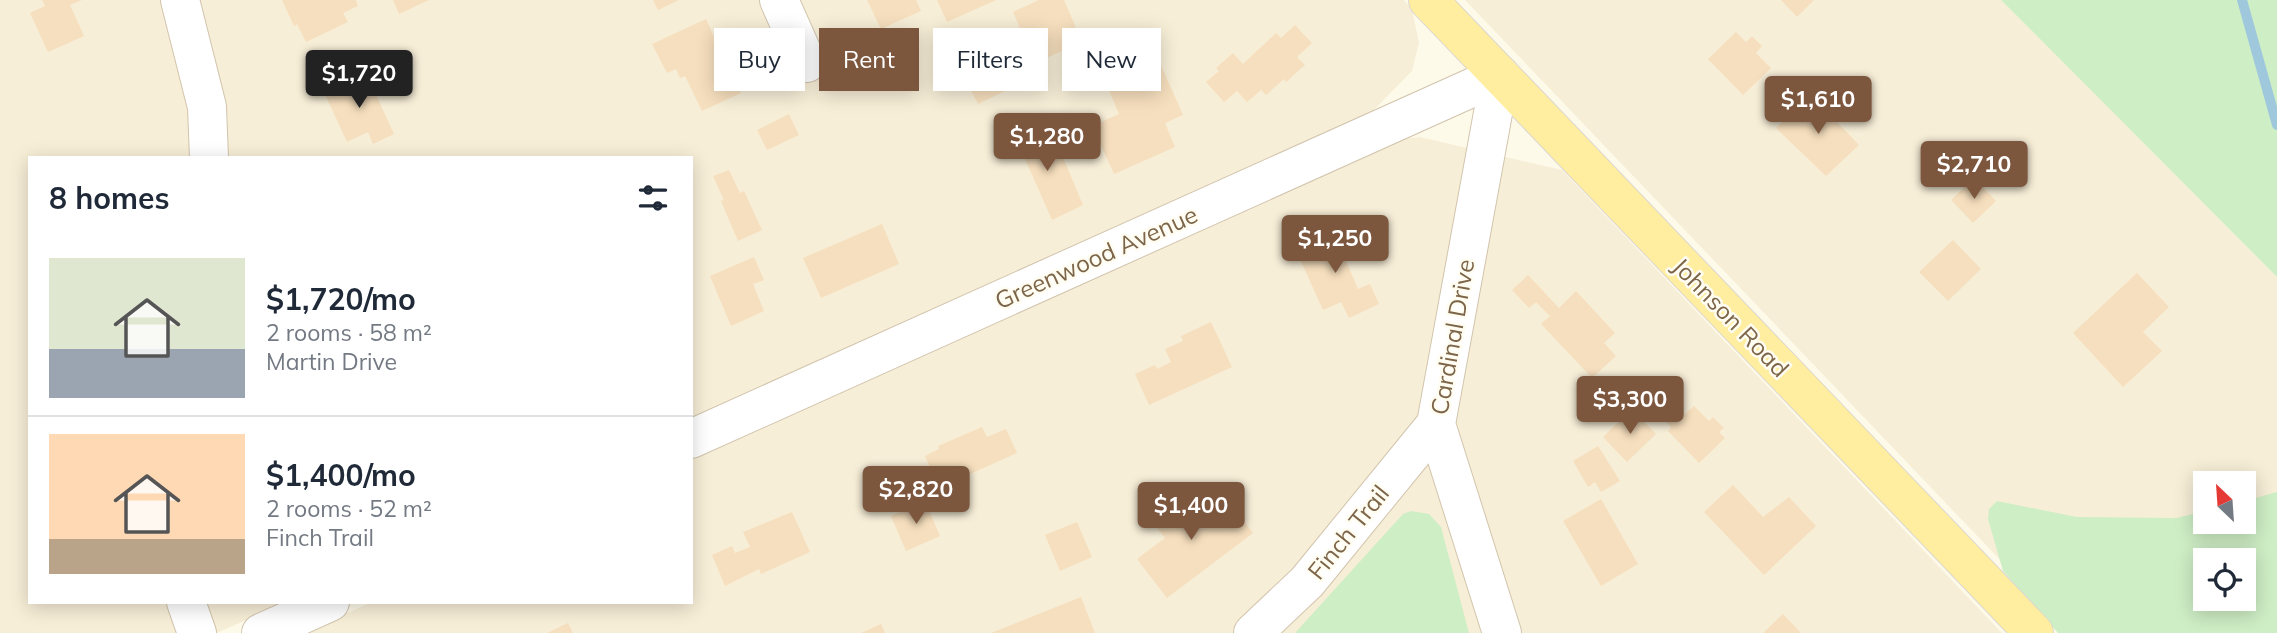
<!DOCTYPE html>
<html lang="en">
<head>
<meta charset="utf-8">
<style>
	body { margin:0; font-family:Mulish,sans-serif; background:#f6f6f7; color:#1f2937; height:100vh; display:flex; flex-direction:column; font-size:26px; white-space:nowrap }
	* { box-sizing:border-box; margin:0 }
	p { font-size:23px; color:#747a83 }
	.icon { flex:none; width:38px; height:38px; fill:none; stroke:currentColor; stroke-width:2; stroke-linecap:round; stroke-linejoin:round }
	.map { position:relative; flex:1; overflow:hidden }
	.panel { position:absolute; left:28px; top:156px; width:665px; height:448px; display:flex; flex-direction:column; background:#fff; border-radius:0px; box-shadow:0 4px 18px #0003 }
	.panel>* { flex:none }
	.top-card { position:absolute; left:714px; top:28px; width:665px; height:63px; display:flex; gap:14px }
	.needle { width:46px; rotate:335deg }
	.controls { position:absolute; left:2193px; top:471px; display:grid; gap:14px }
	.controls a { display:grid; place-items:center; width:63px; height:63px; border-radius:0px; background:#fff; box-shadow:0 4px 18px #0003; font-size:35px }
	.price { position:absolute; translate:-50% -60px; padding:0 16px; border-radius:7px; background:#7d563e; color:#fff; font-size:23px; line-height:46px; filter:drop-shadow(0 2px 4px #0008) }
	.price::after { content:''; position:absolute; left:50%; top:42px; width:21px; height:16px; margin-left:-10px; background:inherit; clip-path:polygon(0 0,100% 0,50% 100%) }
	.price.active { background:#222; color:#fff }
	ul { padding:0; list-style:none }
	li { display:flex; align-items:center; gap:21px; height:175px; padding:0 21px }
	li+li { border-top:2px solid #e0e1e3 }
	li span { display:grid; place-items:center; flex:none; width:196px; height:140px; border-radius:0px; color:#555 }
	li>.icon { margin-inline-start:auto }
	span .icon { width:84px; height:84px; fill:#fffc; stroke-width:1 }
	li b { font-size:30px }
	h2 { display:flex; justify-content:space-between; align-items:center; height:84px; padding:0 21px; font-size:30px }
	.pill { padding:0 24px; border-radius:0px; background:#fff; box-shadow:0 4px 18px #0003; font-size:24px; line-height:63px }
	.pill.active { background:#7d563e; color:#fff }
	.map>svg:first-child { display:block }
	.residential { fill:#f7eed7; fill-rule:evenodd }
	.green { fill:#ceeec5; fill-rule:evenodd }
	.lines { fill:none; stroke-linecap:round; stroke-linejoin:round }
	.stream { stroke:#a0c8dd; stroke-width:10 }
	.building { fill:#f6dfbe }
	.minor-casing { stroke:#d2c4ad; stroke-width:40 }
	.major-casing { stroke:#ddd7d0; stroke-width:40 }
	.minor { stroke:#fff; stroke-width:38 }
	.major { stroke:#ffee9f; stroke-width:38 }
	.labels { text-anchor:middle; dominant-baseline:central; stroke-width:5; stroke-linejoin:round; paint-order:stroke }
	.street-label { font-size:24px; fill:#7c6549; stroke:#fffcf1 }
</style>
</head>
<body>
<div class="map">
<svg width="2277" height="633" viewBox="0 0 2277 633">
	<rect width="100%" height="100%" fill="#fefae9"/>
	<!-- residential -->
	<path class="residential" d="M 0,0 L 1404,0 L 1412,9 L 1419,43 L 1412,71 L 1369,115 L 691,420 L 691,158 L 30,158 L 30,602 L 286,602 L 217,633 L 0,633 Z
		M 1465,0 L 2001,0 L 2277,277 L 2277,633 L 2070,633 ZM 2205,483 L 2244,483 L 2244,522 L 2205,522 ZM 2205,560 L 2244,560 L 2244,598 L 2205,598 Z
		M 1420,137 L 1562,170 L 2002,633 L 303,633 L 372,602 L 691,602 L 691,458 L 1398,139 Z"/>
	<!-- green -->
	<path class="green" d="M 2001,0 L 2277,0 L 2277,277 Z
		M 2277,492 L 2277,633 L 2058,633 L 2003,571 L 1988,519 L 1989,509 L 1997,501 L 2077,517 L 2176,518 L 2205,511 L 2205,522 L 2244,522 L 2244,501 ZM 2205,560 L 2244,560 L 2244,598 L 2205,598 Z
		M 1411,511 L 1429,514 L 1441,527 L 1469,633 L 1295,633 L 1403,514 Z"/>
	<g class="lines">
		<!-- stream -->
		<path class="stream" d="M 2242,0 L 2277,125"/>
	</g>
	<!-- building -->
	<path class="building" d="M 42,0 L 82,0 L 70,5 L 84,36 L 48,52 L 30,13 L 45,6 Z
		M 282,0 L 356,0 L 358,6 L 343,13 L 348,22 L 306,42 L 297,24 L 294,26 Z
		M 393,0 L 429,0 L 399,14 Z
		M 653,0 L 679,0 L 658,10 Z
		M 867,0 L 916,0 L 921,11 L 881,29 Z
		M 937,0 L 996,0 L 947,22 Z
		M 1039,0 L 1064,0 L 1082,42 L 1035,63 L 1013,12 Z
		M 1781,0 L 1814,0 L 1797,17 Z
		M 706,19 L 715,39 L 718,37 L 730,62 L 727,64 L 741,93 L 702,111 L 685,76 L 680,78 L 676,69 L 667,73 L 652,44 Z
		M 1295,25 L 1312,43 L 1297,57 L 1305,65 L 1286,82 L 1284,79 L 1266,95 L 1261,90 L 1247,102 L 1237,91 L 1224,102 L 1206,82 L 1219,71 L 1216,68 L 1233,53 L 1243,64 L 1276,33 L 1281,38 Z
		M 1736,32 L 1746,42 L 1752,36 L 1762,46 L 1756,53 L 1771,68 L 1743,95 L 1708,59 Z
		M 1155,52 L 1183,115 L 1165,123 L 1175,147 L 1114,174 L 1092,126 L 1119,114 L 1103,76 Z
		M 1004,53 L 1019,84 L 978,104 L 962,73 Z
		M 366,73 L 394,134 L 373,144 L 368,132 L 347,142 L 324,92 Z
		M 1811,95 L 1859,145 L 1826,176 L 1776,128 Z
		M 789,114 L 799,135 L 767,150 L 757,130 Z
		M 1029,123 L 1039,145 L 1034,147 L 1039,157 L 1059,148 L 1083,205 L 1052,220 L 1022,152 L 1015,156 L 1005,133 Z
		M 729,170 L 740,193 L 744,191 L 762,230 L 738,241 L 721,201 L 724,200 L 713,176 Z
		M 1974,178 L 1996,201 L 1973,223 L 1951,200 Z
		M 882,224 L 899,264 L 821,298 L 803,258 Z
		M 1332,231 L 1337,242 L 1348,237 L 1357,256 L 1346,261 L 1358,289 L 1370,284 L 1379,304 L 1349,318 L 1341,302 L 1323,310 L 1295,248 Z
		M 1953,240 L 1981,269 L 1948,301 L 1919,272 Z
		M 754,257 L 764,280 L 753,284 L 764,311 L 731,326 L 710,276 Z
		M 2137,273 L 2169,307 L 2143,332 L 2162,351 L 2123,387 L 2073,333 Z
		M 1528,275 L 1559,308 L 1576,291 L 1615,333 L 1604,343 L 1616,356 L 1592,378 L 1541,324 L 1550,316 L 1536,302 L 1529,308 L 1512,290 Z
		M 1211,322 L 1232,367 L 1149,405 L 1135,374 L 1155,365 L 1157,369 L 1171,362 L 1165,349 L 1183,341 L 1181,336 Z
		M 1670,405 L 1682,417 L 1694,406 L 1709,421 L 1713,417 L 1724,428 L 1719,432 L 1725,438 L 1699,463 L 1668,431 L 1671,427 L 1659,414 Z
		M 1632,409 L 1656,434 L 1627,462 L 1603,437 Z
		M 982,427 L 987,437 L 1006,429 L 1017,453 L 939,488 L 925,456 L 939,449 L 938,446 Z
		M 1598,446 L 1620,481 L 1601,492 L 1595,482 L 1588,487 L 1573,461 Z
		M 1733,485 L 1763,517 L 1789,497 L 1816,526 L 1764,575 L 1704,512 Z
		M 1223,494 L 1253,533 L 1167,598 L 1137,559 L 1165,538 L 1145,512 L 1168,495 L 1188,521 Z
		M 1601,499 L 1638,564 L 1601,586 L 1563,521 Z
		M 925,501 L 940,536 L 906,551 L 891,516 Z
		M 792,512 L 810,552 L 761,574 L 759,569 L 725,586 L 712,555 L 732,546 L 735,553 L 750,547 L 743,532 Z
		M 1077,522 L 1092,557 L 1060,571 L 1045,535 Z
		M 1081,597 L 1095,633 L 991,633 Z
		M 1783,614 L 1801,633 L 1763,633 Z
		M 568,623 L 573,633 L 547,633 Z
		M 881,624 L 885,633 L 861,633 Z"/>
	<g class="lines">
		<defs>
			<path id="minor" d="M 180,0 L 207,107 L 209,158
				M 779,0 L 807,63
				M 1500,75 L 1436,424 L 1502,633
				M 691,439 L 1500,75
				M 186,602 L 197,633
				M 261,633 L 330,602
				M 1253,633 L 1307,582 L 1436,424"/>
			<path id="major" d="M 1428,0 L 2034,633"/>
		</defs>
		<!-- minor casing -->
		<use href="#minor" class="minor-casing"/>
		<!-- major casing -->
		<use href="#major" class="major-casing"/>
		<!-- minor -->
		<use href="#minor" class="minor"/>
		<!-- major -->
		<use href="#major" class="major"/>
	</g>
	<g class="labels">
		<!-- street labels -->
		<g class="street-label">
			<text transform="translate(1096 257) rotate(-24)">Greenwood Avenue</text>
			<text transform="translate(1731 317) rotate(46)">Johnson Road</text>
			<text transform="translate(1452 337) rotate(-80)">Cardinal Drive</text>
			<text transform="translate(1348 532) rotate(-51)">Finch Trail</text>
		</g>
	</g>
</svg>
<div class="controls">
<a><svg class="needle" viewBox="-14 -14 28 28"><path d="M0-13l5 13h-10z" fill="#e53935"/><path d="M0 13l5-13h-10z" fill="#747a83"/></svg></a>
<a><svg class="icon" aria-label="locate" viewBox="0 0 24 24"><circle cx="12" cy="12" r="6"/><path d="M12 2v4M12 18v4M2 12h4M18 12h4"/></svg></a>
</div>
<b class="price active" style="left:359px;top:110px">$1,720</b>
<b class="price" style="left:1818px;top:136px">$1,610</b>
<b class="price" style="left:1047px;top:173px">$1,280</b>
<b class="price" style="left:1974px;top:201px">$2,710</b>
<b class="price" style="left:1335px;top:275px">$1,250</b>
<b class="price" style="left:1630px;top:436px">$3,300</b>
<b class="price" style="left:916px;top:526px">$2,820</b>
<b class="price" style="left:1191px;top:542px">$1,400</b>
<div class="top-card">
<a class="pill">Buy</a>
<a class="pill active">Rent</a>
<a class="pill">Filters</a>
<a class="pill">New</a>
</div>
<section class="panel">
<h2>8 homes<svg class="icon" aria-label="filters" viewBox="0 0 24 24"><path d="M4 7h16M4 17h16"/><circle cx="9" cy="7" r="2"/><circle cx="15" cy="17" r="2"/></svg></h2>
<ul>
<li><span style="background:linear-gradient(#dfe7d0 65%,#9aa5b1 0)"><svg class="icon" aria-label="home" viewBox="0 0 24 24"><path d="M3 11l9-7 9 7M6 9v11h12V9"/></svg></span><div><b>$1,720/mo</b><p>2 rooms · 58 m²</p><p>Martin Drive</p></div></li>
<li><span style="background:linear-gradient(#ffd9b3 75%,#b9a48a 0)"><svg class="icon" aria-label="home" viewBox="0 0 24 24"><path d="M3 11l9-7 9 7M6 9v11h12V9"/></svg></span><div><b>$1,400/mo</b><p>2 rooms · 52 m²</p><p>Finch Trail</p></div></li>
</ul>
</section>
</div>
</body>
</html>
